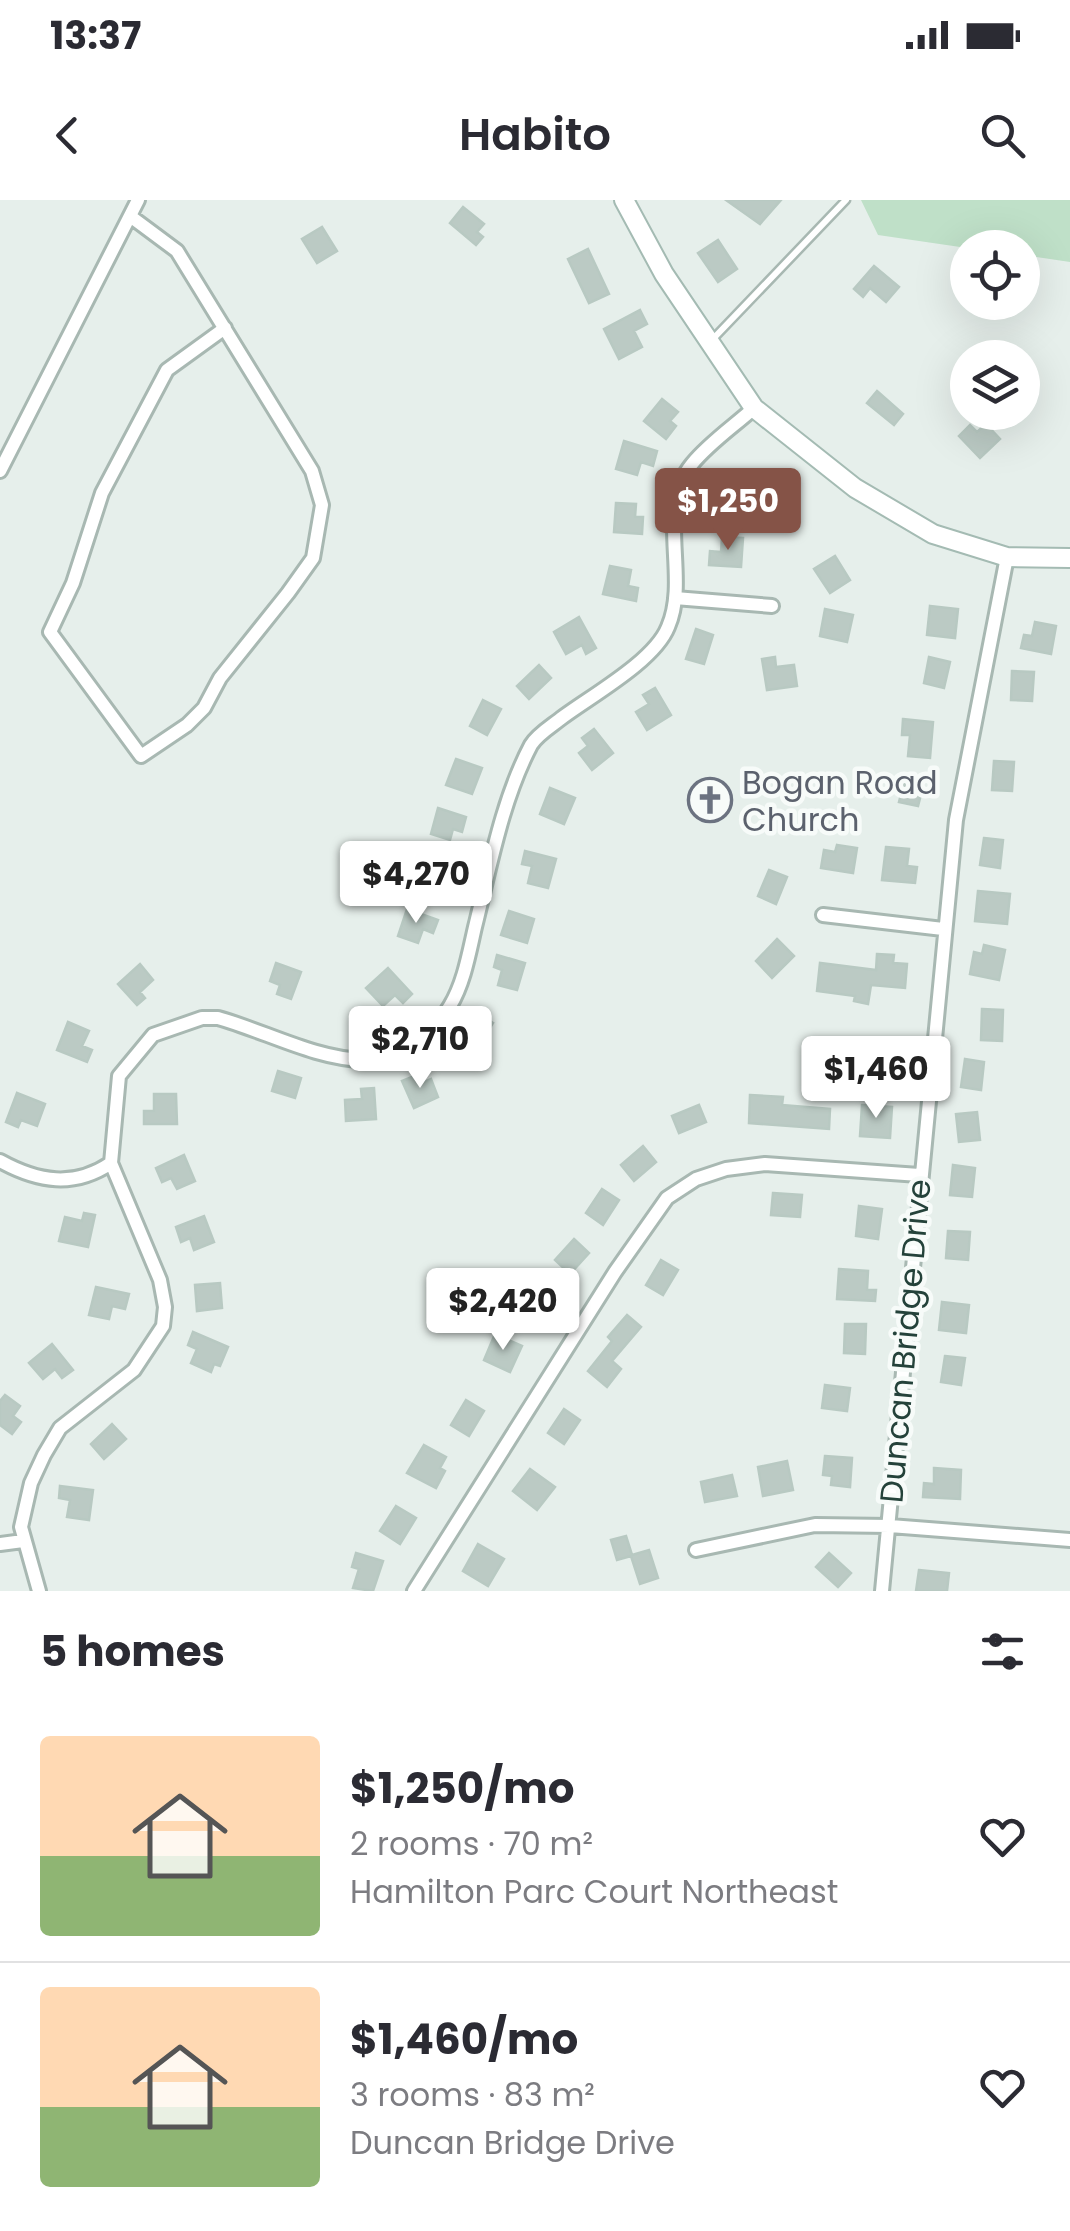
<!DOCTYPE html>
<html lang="en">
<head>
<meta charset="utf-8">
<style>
	body { margin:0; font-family:Poppins,sans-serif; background:#f2f2f3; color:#2b2b33; height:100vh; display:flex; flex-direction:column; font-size:38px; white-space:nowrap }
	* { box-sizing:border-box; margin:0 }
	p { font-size:32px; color:#7c7c81 }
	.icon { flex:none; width:55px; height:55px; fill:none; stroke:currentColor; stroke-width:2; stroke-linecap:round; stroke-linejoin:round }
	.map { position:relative; height:1391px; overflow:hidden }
	.drawer { display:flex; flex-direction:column; background:#fff; flex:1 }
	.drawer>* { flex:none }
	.controls { position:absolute; left:950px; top:30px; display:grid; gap:20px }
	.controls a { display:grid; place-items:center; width:90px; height:90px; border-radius:50%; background:#fff; box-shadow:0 10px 40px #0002; font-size:50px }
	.price { position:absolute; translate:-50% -85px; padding:0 22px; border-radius:10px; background:#fff; color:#222; font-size:32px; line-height:65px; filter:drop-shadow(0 2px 5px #0008) }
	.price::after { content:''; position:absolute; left:50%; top:60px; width:30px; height:22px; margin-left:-15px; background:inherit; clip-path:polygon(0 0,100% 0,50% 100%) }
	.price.current { background:#855347; color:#fff }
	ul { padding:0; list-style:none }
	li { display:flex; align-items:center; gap:30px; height:250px; padding:0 40px }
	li+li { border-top:2px solid #e1e1e2 }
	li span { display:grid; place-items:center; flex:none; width:280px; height:200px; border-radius:10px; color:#555 }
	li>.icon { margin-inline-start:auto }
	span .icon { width:120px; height:120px; fill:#fffc; stroke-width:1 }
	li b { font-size:42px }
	h2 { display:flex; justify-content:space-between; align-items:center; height:120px; padding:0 40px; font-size:42px }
	.status { display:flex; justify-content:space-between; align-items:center; height:70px; padding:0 50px; background:#fff; direction:ltr }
	.status svg { height:28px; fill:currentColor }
	header { display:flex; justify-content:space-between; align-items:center; height:130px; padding:0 40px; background:#fff; font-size:45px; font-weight:600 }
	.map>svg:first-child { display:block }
	.green { fill:#bfe0c8 }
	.building { fill:#bbcac4; stroke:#b8c9c2; stroke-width:2.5 }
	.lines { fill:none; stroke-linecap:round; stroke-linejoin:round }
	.lane-casing { stroke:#a8b8b2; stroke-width:11 }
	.street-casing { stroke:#a8b8b2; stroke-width:18 }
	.secondary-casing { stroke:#a4bbb3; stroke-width:22 }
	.lane { stroke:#fff; stroke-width:6 }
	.street { stroke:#fff; stroke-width:12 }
	.secondary { stroke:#fff; stroke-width:18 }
	.labels { text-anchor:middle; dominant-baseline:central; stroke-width:9; stroke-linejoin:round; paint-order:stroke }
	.worship-label { font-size:32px; fill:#5b616d; stroke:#f7fbf9; text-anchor:start }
	.street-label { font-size:32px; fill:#24423a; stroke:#f7fbf9 }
</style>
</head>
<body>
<div class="status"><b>13:37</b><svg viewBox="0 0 49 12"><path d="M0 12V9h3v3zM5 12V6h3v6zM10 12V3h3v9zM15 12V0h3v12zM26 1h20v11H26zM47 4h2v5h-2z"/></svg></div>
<header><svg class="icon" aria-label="back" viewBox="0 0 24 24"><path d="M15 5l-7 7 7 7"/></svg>Habito<svg class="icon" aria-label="search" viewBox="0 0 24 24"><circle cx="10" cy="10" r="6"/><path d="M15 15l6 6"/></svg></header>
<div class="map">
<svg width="1070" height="1391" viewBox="0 0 1070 1391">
	<rect width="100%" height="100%" fill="#e6efeb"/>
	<!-- green -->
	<path class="green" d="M 861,0 L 1070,0 L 1070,62 L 1023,55 L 1022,48 L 967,48 L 878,35 Z"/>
	<!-- building -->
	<path class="building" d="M 726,0 L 781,0 L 760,24 Z
		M 463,7 L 484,24 L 477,32 L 483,37 L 476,45 L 450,23 Z
		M 322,27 L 337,51 L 317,63 L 302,39 Z
		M 718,40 L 737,69 L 718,82 L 698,53 Z
		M 588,49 L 609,94 L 589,103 L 568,59 Z
		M 874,66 L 899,87 L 886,102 L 870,88 L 863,97 L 854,89 Z
		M 640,110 L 647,124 L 634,131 L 642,147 L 619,159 L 604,129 Z
		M 877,191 L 903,214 L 894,225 L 867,203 Z
		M 662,199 L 678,212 L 670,221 L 676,226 L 666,239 L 644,221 Z
		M 986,224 L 1000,239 L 980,258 L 959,236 L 970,225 L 977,232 Z
		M 624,241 L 657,251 L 653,266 L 641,262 L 637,275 L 616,269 Z
		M 730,274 L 750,288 L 735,310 L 714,296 Z
		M 616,303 L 636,304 L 635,317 L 643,317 L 642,334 L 614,332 Z
		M 722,337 L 743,338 L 741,367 L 709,365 L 710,351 L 721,352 Z
		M 835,356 L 850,380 L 830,393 L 814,369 Z
		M 610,366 L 631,370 L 628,386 L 638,388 L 636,401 L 603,394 Z
		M 930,406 L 958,409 L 955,438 L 927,435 Z
		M 825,409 L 853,415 L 847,442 L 820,436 Z
		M 579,417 L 596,448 L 586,454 L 582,445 L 566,454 L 554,432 Z
		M 1035,422 L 1056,426 L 1051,454 L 1021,448 L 1024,435 L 1032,436 Z
		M 696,429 L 713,435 L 704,464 L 686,459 Z
		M 775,457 L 776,467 L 794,465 L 797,486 L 767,490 L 762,459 Z
		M 929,457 L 950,462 L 944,488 L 924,483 Z
		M 539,465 L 551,478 L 529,499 L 517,486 Z
		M 1012,471 L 1034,472 L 1032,501 L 1011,500 Z
		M 655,488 L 671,515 L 647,530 L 636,512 L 649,504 L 643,495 Z
		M 483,500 L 501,509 L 487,535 L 470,526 Z
		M 903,519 L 933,522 L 930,558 L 908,556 L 910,535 L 902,535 Z
		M 594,529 L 613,553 L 592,570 L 579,553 L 588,546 L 582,538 Z
		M 456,559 L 482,568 L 472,594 L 446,585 Z
		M 994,561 L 1014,562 L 1012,591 L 992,590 Z
		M 906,574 L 925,579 L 918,606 L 899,602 Z
		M 550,588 L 575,598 L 564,624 L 540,614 Z
		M 438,608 L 466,617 L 462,632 L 453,629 L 450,640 L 431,634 Z
		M 984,638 L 1003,640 L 1000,668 L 980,665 Z
		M 837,645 L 857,648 L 853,673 L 821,668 L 824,650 L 835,652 Z
		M 886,647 L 909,649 L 907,666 L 917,667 L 915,683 L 882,680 Z
		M 525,651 L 556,659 L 548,688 L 528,683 L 532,666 L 522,664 Z
		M 426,659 L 453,663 L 450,680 L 441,679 L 440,689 L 422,686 Z
		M 769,670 L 787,677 L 776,704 L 758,696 Z
		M 978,691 L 1010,694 L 1007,724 L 975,721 Z
		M 407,709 L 438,720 L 433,733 L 423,729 L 418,743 L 398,736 Z
		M 509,711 L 534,719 L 527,743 L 501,735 Z
		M 777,739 L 794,756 L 772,778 L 756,761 Z
		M 984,745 L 1005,750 L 999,780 L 970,774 L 974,752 L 982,754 Z
		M 877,754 L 894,755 L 893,763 L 907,764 L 905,788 L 871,785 L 868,804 L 854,801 L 855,796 L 817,791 L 820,763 L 876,770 Z
		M 497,755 L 525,763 L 517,790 L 498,785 L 502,770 L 494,767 Z
		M 276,763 L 301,772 L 291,799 L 277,794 L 280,785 L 270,781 Z
		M 140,764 L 153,780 L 140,792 L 145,798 L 137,805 L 118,784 Z
		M 388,768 L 412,794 L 403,803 L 395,795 L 383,806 L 366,788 Z
		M 982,809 L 1003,810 L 1002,841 L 981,840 Z
		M 478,814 L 493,823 L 477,849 L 462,840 Z
		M 68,822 L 89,831 L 82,846 L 92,850 L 87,862 L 57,850 Z
		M 965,859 L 984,862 L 981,890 L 961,887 Z
		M 278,871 L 301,878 L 295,898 L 272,891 Z
		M 417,875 L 420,884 L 431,879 L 438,897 L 414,908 L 402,881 Z
		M 374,888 L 376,919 L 346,921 L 345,900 L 362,899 L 361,889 Z
		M 17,893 L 45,904 L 37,926 L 21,920 L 18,927 L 6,922 Z
		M 154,894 L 176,894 L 177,924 L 144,924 L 144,911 L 154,911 Z
		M 750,895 L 783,897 L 782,905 L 830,909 L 829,929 L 749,923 Z
		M 699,905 L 706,922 L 679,933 L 672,916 Z
		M 862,905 L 892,907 L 890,938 L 860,936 Z
		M 977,912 L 980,940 L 959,942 L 956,914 Z
		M 643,946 L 656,962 L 634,981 L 621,965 Z
		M 184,955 L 195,981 L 177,989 L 171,978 L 162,982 L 156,968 Z
		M 953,965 L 975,968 L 972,997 L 950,995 Z
		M 602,989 L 619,1000 L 603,1025 L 586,1013 Z
		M 773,993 L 802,995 L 800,1017 L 771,1015 Z
		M 859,1006 L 882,1009 L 878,1039 L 856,1036 Z
		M 84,1013 L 95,1015 L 88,1047 L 59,1041 L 65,1017 L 82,1021 Z
		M 204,1016 L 214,1042 L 194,1050 L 190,1038 L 181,1042 L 176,1027 Z
		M 948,1031 L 970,1032 L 968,1060 L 946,1058 Z
		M 574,1039 L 589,1053 L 570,1074 L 555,1060 Z
		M 661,1060 L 678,1070 L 663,1095 L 646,1085 Z
		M 839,1069 L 868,1071 L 867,1090 L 876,1090 L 875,1101 L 837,1099 Z
		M 530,1082 L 557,1098 L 550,1110 L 541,1105 L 533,1119 L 515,1109 Z
		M 220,1083 L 222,1108 L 197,1111 L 195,1085 Z
		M 96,1087 L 129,1094 L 125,1109 L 112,1106 L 109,1119 L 89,1115 Z
		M 942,1102 L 969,1105 L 966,1133 L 939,1130 Z
		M 627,1115 L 641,1127 L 612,1161 L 621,1169 L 607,1187 L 588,1171 L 612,1141 L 608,1137 Z
		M 845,1124 L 866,1124 L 865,1154 L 844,1153 Z
		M 193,1132 L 228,1147 L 220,1166 L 214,1164 L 211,1172 L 191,1163 L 197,1149 L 188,1145 Z
		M 495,1134 L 522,1146 L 510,1172 L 484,1160 Z
		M 52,1144 L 73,1170 L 62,1178 L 55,1169 L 43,1179 L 29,1163 Z
		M 945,1156 L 965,1158 L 961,1185 L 941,1182 Z
		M 825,1185 L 850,1188 L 847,1211 L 822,1208 Z
		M 5,1195 L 20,1206 L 13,1216 L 21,1222 L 12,1234 L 0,1225 L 0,1201 Z
		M 466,1200 L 484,1211 L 469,1236 L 451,1225 Z
		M 564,1209 L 580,1220 L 564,1244 L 548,1233 Z
		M 112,1224 L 126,1239 L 104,1259 L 91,1244 Z
		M 424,1245 L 446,1257 L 440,1268 L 445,1271 L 436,1288 L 407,1273 Z
		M 825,1256 L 852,1258 L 850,1287 L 831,1285 L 832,1276 L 823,1275 Z
		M 787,1261 L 793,1290 L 763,1296 L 758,1267 Z
		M 934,1268 L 961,1270 L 960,1299 L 923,1297 L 924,1283 L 934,1284 Z
		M 530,1269 L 555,1287 L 537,1310 L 513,1291 Z
		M 732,1275 L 737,1296 L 705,1302 L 701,1282 Z
		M 60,1286 L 93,1290 L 89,1320 L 67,1317 L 70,1300 L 59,1298 Z
		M 396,1306 L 416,1318 L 400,1344 L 380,1331 Z
		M 626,1336 L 632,1355 L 649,1350 L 658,1378 L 640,1384 L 631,1356 L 617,1360 L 611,1340 Z
		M 478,1344 L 504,1359 L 488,1386 L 463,1371 Z
		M 356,1353 L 383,1361 L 373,1391 L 353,1388 L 359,1369 L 352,1367 Z
		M 829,1353 L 851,1373 L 838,1387 L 816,1367 Z
		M 919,1370 L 949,1373 L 947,1391 L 916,1391 Z"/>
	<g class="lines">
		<defs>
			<path id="lane" d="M 711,141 L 846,0"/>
			<path id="street" d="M 130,16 L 177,51 L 312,271 L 322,305 L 313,358 L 288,393 L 220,478 L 204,508 L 187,525 L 141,556 L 50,432 L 73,383 L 102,293 L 167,170 L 225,128
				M 0,271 L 138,0
				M 675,398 L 772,406
				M 823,715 L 943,729
				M 0,961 C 38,982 74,988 111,963
				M 0,1344 L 23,1341
				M 696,1350 L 815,1325 L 890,1326 L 1070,1340
				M 39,1391 L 21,1327 L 31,1283 L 44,1255 L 60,1228 L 134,1170 L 163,1126 L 165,1107 L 160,1080 L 111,963 L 119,876 L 153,835 L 202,818 L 218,818 C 265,831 315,859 364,860 C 399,861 433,836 450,806 C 464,783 469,753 475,727 C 490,667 502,600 531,545 C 537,535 550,527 559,520 C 589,497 654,462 668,427 C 690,377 655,309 692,264 C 709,243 734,226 754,208
				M 414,1391 L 615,1072 L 667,998 L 696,979 L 726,969 L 765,964 L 919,975
				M 882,1391 L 956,620 L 1007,357"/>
			<path id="secondary" d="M 624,0 L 664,74 L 754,208 L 855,288 L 933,334 L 1007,357 L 1070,358"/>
		</defs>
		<!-- lane casing -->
		<use href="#lane" class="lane-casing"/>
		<!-- street casing -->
		<use href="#street" class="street-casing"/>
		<!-- secondary casing -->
		<use href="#secondary" class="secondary-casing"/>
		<!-- lane -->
		<use href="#lane" class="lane"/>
		<!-- street -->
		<use href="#street" class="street"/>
		<!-- secondary -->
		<use href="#secondary" class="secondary"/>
	</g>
	<!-- icons -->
	<defs>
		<symbol id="church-ring" viewBox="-11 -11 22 22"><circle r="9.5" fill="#f7fbf9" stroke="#6b7280" stroke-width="1.5"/><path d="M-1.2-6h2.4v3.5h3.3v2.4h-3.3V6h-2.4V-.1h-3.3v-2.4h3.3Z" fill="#6b7280"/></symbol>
	</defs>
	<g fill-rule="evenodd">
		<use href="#church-ring" x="685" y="575" width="50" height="50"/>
	</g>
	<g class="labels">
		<!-- worship labels -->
		<g class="worship-label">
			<text x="742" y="582">Bogan Road<tspan x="742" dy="37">Church</tspan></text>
		</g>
		<!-- street labels -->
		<g class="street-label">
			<text transform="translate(905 1141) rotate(-85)">Duncan Bridge Drive</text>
		</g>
	</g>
</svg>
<div class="controls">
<a><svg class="icon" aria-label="locate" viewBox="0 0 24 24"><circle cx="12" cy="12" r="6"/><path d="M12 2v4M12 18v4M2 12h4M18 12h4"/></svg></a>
<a><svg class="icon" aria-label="layers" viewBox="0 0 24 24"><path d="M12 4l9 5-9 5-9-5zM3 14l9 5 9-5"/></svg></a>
</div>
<b class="price current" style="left:728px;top:353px">$1,250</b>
<b class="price" style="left:416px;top:726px">$4,270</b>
<b class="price" style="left:420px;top:891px">$2,710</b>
<b class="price" style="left:876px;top:921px">$1,460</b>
<b class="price" style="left:503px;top:1153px">$2,420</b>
</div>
<section class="drawer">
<h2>5 homes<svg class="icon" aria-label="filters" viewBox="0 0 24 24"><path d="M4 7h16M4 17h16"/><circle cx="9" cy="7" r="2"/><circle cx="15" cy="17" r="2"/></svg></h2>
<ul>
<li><span style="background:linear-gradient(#ffd9b3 60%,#8fb573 0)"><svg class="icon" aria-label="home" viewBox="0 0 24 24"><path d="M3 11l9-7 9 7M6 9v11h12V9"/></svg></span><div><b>$1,250/mo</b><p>2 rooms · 70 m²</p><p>Hamilton Parc Court Northeast</p></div><svg class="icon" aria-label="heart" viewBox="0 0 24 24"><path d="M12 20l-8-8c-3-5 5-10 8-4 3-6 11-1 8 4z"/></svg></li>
<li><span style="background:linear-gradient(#ffd9b3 60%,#8fb573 0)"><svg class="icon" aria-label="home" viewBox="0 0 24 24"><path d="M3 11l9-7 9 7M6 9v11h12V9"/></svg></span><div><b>$1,460/mo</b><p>3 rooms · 83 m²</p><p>Duncan Bridge Drive</p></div><svg class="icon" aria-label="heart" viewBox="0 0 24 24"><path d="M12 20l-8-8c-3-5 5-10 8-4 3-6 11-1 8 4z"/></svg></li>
</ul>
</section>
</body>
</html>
